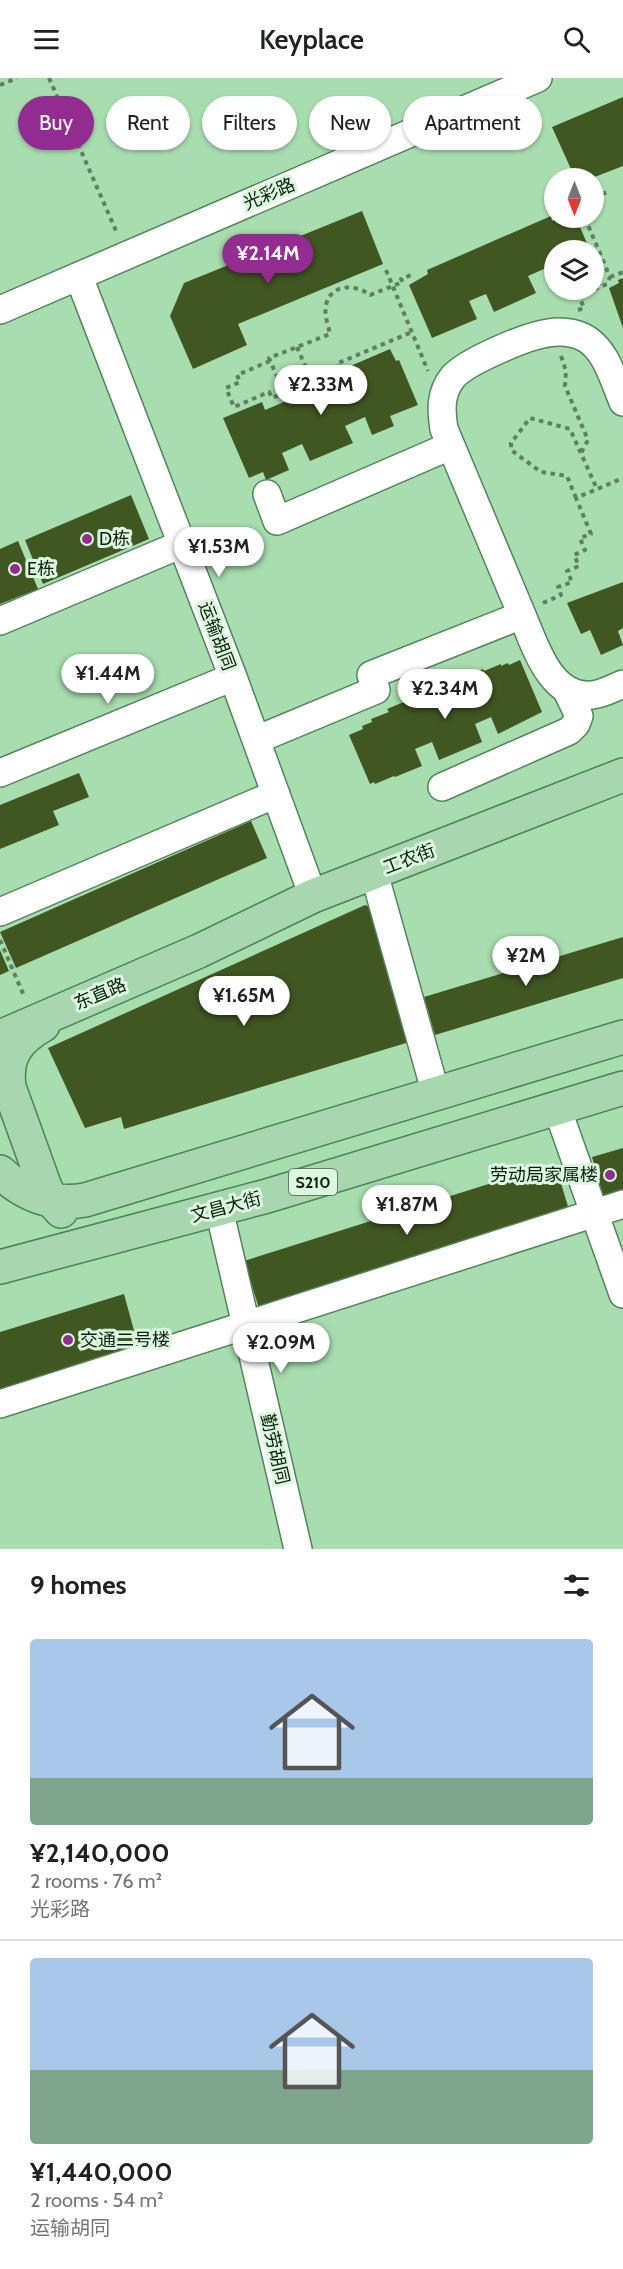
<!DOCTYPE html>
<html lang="en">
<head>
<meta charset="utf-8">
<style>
	body { margin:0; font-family:Cabin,"Noto Sans SC",sans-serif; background:#f6f6f6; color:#202124; height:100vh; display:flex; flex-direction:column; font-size:22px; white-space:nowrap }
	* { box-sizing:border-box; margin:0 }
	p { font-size:20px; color:#757577 }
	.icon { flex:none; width:33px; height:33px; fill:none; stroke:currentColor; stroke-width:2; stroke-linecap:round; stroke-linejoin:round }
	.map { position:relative; height:1471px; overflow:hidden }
	.sheet { display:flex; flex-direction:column; background:#fff; flex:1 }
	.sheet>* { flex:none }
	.top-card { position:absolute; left:18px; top:18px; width:588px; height:54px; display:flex; gap:12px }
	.needle { width:39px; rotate:180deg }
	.controls { position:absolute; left:544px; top:90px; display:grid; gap:12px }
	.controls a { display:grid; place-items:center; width:60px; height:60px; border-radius:50%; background:#fff; box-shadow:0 2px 4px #0004; font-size:30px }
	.price { position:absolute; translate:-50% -51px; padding:0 14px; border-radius:21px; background:#fff; color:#222; font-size:20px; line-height:39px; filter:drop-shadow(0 2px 3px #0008) }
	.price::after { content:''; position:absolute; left:50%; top:36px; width:18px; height:14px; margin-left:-9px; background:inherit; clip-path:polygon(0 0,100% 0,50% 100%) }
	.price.selected { background:#922c91; color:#fff }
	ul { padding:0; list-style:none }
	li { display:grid; align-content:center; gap:12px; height:318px; padding:0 30px }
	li+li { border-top:2px solid #e0e0e0 }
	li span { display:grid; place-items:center; height:186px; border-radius:6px; color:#555 }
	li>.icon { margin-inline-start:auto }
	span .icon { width:108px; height:108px; fill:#fffc; stroke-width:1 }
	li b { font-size:26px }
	h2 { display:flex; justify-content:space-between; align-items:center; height:72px; padding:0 30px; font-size:26px }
	.chip { padding:0 21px; border-radius:27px; background:#fff; box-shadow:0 2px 4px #0004; font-size:21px; line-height:54px }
	.chip.selected { background:#922c91; color:#fff }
	header { display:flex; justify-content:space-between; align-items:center; height:78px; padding:0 30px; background:#fff; font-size:27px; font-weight:600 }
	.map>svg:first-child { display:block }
	.building { fill:#415722 }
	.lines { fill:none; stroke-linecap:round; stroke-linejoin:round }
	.minor-casing { stroke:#53855b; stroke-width:30 }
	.major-casing { stroke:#4a8454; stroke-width:36 }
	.path { stroke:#5c8161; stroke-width:4; stroke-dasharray:4.5 4.5; stroke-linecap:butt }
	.minor { stroke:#fff; stroke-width:27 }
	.major { stroke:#a7d6af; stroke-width:33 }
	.poi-dot { fill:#922c91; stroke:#dcf6df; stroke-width:2 }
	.labels { text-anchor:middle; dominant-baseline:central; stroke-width:6; stroke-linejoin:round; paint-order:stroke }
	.shield { fill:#dcf6df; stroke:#4a604d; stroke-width:1.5 }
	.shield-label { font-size:16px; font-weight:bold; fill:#0b1f0e }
	.street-label { font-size:18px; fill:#0b1f0e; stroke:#dcf6df }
	.poi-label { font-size:18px; fill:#0b1f0e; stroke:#dcf6df; text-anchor:start }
</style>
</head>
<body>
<header><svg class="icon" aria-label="menu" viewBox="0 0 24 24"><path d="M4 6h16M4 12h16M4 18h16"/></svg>Keyplace<svg class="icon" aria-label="search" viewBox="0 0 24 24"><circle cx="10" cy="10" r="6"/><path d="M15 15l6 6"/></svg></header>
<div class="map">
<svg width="623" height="1471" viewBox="0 0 623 1471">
	<rect width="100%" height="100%" fill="#a8ddaf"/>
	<!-- building -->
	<path class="building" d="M 623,19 L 623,88 L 592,100 L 575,100 L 552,49 Z
		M 362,133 L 383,186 L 238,246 L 247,267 L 193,291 L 170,238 L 184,205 Z
		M 551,138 L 552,143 L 559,140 L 576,140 L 590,172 L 555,172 L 555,207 L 552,209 L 544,191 L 528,198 L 536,215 L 494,234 L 486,216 L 469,223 L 477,241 L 432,260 L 409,207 L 428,196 L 427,192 Z
		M 623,200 L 623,250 L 609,210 L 619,205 L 618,202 Z
		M 390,271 L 396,283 L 399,282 L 418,327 L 390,338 L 394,348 L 372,357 L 365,339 L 345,348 L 353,365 L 310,383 L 302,366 L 282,375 L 289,392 L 266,402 L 263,394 L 249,400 L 223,340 L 262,324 L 265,332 L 324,307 L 322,304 L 350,292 L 348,289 Z
		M 131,417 L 149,461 L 43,506 L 25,462 Z
		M 18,463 L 38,511 L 0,526 L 0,471 Z
		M 623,504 L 623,550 L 618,553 L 623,567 L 601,577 L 590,552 L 581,556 L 567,525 Z
		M 520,582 L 542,634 L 498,656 L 491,639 L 475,646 L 482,664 L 439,682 L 432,664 L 415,671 L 422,688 L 395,699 L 394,698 L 375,706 L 374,704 L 370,706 L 349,657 L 363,651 L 362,648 L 372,644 L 371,641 L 389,634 L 387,631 L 483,591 L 484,593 L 501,586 L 501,588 L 508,585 L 509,587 Z
		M 79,695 L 89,719 L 53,733 L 59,747 L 0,771 L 0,727 Z
		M 251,743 L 267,780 L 16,890 L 0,854 Z
		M 365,827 L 379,833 L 413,947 L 406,965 L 124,1051 L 121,1039 L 85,1050 L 48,970 Z
		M 623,859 L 623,900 L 435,957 L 424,919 Z
		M 0,872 L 9,893 L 0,897 Z
		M 623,1070 L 623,1115 L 604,1121 L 592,1079 Z
		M 555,1085 L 569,1132 L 259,1230 L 244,1183 Z
		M 124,1216 L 139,1271 L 0,1314 L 0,1254 Z"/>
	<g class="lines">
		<defs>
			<path id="minor" d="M 79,199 L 233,599 L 313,818
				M 0,232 L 538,0
				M 267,416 L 277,443 L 450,368
				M 522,537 C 535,567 550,621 592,617 C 603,616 613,610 623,606
				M 0,543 L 182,466
				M 256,662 L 376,612 L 371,597 L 522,537 L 444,351 C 441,332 440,315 453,299 C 467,283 527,258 548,255 C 560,253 572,254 583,259 C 606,270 614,303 623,324
				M 0,695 L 233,599
				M 442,709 L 569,653 L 576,646 L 579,638 L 567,613
				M 374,795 L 436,1016
				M 0,834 L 276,716
				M 557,1030 L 623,1216
				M 219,1131 L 298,1471
				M 0,1326 L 623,1126"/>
			<path id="major" d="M 43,947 C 17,962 5,978 9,1009 L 45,1109 L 51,1122 L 61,1133
				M 0,959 L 199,873 L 313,818 L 623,697
				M 0,1094 C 24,1117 52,1128 85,1122 L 623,959
				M 0,1189 L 267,1118 L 623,1010"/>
		</defs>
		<!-- minor casing -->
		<use href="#minor" class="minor-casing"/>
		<!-- major casing -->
		<use href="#major" class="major-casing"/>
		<!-- path -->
		<path class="path" d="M 49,0 L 117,155
			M 0,7 L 17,0
			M 594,120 L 607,114
			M 386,192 L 428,293
			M 610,199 L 623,194
			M 578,232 L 584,230 L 579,218 L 607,206 L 610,199 L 585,140
			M 297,269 L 306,290 L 278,301 L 269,280 L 330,256 C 328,247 324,236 326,227 C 331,205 356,206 370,217 L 403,204 L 401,201 L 411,197
			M 561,278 L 566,293 L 565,308 L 588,362 L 581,375
			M 270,283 L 237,297 L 240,304 L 226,310 L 234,329 L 269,314 L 272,320 L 339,292 L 336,286 L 412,254
			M 576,420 L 567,398 L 541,394 L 511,372 L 511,365 L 530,340 L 570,351 L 597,411
			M 543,525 L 561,517 L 558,509 L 572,504 L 567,493 L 579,488 L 574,477 L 585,472 L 580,460 L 591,456 L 576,420 L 623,400
			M 0,862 L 24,918"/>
		<!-- minor -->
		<use href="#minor" class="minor"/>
		<!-- major -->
		<use href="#major" class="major"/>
	</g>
	<!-- markers -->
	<g class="poi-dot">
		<circle cx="87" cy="461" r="6"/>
		<circle cx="15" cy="491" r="6"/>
		<circle cx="610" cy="1097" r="6"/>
		<circle cx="68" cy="1262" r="6"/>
	</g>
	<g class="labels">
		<!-- shield labels -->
		<rect class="shield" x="289" y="1091" width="48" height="26" rx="4.5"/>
		<g class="shield-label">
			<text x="313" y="1104">S210</text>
		</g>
		<!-- street labels -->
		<g class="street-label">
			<text transform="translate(269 116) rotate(-23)">光彩路</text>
			<text transform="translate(217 558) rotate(69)">运输胡同</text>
			<text transform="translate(409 781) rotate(-21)">工农街</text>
			<text transform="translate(100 916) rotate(-23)">东直路</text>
			<text transform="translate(226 1129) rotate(-15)">文昌大街</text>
			<text transform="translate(275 1371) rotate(77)">勤劳胡同</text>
		</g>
		<!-- poi labels -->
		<g class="poi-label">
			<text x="99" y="461">D栋</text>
			<text x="27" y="491">E栋</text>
			<text x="598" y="1097" text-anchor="end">劳动局家属楼</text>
			<text x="80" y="1262">交通二号楼</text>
		</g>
	</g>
</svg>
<div class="controls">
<a><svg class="needle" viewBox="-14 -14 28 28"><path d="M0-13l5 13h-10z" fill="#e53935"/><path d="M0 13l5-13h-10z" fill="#757577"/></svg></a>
<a><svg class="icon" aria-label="layers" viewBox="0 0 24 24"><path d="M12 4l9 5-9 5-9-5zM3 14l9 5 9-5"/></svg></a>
</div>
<b class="price selected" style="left:268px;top:207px">¥2.14M</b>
<b class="price" style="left:321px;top:338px">¥2.33M</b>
<b class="price" style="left:219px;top:500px">¥1.53M</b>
<b class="price" style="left:108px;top:627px">¥1.44M</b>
<b class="price" style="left:445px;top:642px">¥2.34M</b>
<b class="price" style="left:526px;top:909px">¥2M</b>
<b class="price" style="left:244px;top:949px">¥1.65M</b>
<b class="price" style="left:407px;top:1158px">¥1.87M</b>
<b class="price" style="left:281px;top:1296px">¥2.09M</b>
<div class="top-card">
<a class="chip selected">Buy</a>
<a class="chip">Rent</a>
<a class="chip">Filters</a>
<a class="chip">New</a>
<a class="chip">Apartment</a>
</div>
</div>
<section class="sheet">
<h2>9 homes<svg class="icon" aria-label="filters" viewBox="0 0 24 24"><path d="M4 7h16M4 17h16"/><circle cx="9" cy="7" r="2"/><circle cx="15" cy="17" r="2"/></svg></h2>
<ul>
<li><span style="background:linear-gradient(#a9c7e8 75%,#7fa58c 0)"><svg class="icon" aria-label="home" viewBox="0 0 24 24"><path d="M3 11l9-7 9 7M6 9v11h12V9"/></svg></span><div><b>¥2,140,000</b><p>2 rooms · 76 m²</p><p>光彩路</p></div></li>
<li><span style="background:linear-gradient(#a9c7e8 60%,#7fa58c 0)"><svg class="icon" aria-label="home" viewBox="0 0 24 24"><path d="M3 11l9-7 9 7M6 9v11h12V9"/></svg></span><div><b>¥1,440,000</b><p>2 rooms · 54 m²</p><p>运输胡同</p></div></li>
</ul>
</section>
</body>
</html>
